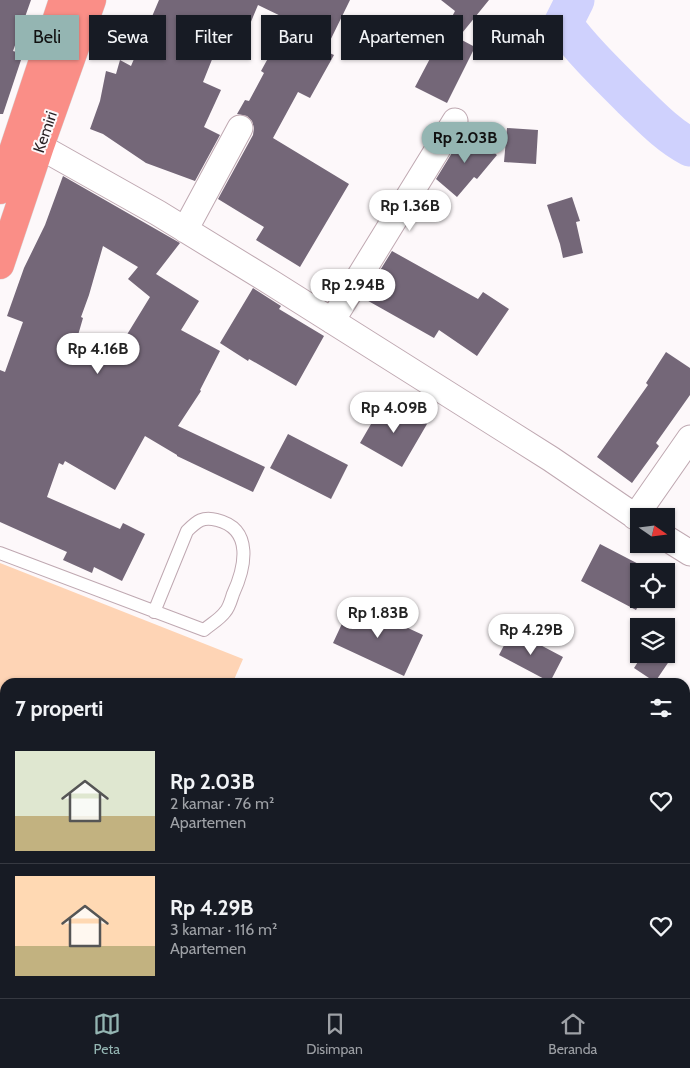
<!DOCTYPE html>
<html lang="id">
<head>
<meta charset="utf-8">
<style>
	body { margin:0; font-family:Cabin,sans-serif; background:#20242c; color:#f1f3f6; height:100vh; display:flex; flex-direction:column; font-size:19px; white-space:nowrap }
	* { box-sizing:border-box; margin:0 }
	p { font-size:16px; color:#9ea1a6 }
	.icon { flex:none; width:28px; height:28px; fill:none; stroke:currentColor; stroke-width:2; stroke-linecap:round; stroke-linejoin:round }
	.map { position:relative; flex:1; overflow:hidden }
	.details { position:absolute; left:0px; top:678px; width:690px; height:321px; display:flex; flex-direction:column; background:#171b24; border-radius:15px 15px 0 0; box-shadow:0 1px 4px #0004 }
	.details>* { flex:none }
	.banner { position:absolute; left:15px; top:15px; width:660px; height:45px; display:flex; gap:10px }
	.needle { width:32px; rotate:104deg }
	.tools { position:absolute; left:630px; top:508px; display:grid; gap:10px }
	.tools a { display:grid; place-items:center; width:45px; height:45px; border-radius:0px; background:#171b24; box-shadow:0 1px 4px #0004; font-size:25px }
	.price { position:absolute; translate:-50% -42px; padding:0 11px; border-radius:18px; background:#fff; color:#222; font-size:16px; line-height:32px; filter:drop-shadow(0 1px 2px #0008) }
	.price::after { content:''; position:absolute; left:50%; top:30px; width:15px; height:11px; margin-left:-8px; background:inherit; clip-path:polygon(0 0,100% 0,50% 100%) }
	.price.current { background:#94b5b2; color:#111 }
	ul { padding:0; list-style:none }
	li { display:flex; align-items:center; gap:15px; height:125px; padding:0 15px }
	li+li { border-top:1px solid #363941 }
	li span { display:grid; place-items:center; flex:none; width:140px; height:100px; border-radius:0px; color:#555 }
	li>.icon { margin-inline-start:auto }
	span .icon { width:60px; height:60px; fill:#fffc; stroke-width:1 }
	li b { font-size:21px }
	h2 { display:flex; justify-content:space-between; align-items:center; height:60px; padding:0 15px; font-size:21px }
	.chip { padding:0 18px; border-radius:0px; background:#171b24; box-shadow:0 1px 4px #0004; font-size:18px; line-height:45px }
	.chip.current { background:#94b5b2; color:#111 }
	.tabs { display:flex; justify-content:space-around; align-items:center; height:70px; border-top:1px solid #363941; background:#171b24; font-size:14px; color:#9ea1a6 }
	.tabs a { display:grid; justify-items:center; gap:2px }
	.tabs .current { color:#94b5b2 }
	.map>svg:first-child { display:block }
	.green { fill:#fed4b5 }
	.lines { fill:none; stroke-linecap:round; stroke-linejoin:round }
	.river { stroke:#cfd1fd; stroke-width:39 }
	.building { fill:#746778; fill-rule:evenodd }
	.lane-casing { stroke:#bfa8b1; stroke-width:14 }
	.street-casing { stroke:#bfa8b1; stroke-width:27 }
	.highway-casing { stroke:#d8d6d7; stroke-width:29 }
	.lane { stroke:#fff; stroke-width:12 }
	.street { stroke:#fff; stroke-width:25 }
	.highway { stroke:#fa8e87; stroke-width:28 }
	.labels { text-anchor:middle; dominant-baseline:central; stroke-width:4; stroke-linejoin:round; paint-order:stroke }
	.street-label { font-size:16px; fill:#261e21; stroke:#fdf8fa }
</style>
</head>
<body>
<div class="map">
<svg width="690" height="998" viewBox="0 0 690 998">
	<rect width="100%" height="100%" fill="#fdf8fa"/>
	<!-- green -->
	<path class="green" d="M 0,563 L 243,659 L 233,682 L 5,682 L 5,843 L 0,841 Z"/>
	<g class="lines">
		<!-- river -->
		<path class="river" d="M 575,0 L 563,24 C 583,51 607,74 631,98 C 649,115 667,135 690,147"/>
	</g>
	<!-- building -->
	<path class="building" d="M 0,0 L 31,0 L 13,51 L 23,54 L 3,114 L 0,114 Z
		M 159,0 L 350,0 L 325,51 L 334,55 L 310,98 L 298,92 L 273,138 L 349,184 L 300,267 L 256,240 L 264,227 L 218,199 L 253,135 L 254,128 L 252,121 L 247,116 L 237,114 L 245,100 L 249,101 L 264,73 L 261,71 L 289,20 L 258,5 L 245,36 L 225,27 L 203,82 L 221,90 L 204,127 L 220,135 L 195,181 L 146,163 L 103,134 L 90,129 L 100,101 L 106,71 L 116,74 L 120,60 L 131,66 Z
		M 441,0 L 489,0 L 458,38 L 475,47 L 447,103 L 415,87 L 455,11 Z
		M 507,128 L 538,130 L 536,164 L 504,162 Z
		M 466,130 L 497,155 L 477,179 L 474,177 L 457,197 L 436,179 Z
		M 63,176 L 180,243 L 156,274 L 199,301 L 181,330 L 220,351 L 200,390 L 201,391 L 178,426 L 265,467 L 253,492 L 177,456 L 177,455 L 145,436 L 115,490 L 65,461 L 63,465 L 59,463 L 47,497 L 120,529 L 123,523 L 145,534 L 122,581 L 94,567 L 92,573 L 63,560 L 67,552 L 0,522 L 0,370 L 5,372 L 23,322 L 7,316 L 24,268 L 45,225 ZM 103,246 L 138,267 L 128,279 L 150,297 L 112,359 L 76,346 L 74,349 L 83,318 L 81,317 L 89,295 Z
		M 572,197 L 580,221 L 576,222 L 583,253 L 563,258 L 560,244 L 547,205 Z
		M 392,251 L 478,299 L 483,292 L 509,309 L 477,356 L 439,330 L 434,338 L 363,298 Z
		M 253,288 L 281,306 L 279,309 L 324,336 L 296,386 L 249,359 L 248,361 L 220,343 Z
		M 666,352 L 690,368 L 690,395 L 656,443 L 659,446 L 632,483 L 597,457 L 648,385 L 646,383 Z
		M 385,400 L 427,424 L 402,467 L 360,443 Z
		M 288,434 L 348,465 L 331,499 L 270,468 Z
		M 600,544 L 652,571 L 639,571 L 639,599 L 642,599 L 636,610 L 581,581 Z
		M 352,602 L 423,635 L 404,676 L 333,643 Z
		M 512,630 L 563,657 L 550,682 L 499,655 Z
		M 643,654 L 674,654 L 655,682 L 634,668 Z"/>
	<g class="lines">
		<defs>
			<path id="lane" d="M 0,553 L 204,630 C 211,624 220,619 225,612 C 229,608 231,600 233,594 C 245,568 254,529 217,520 C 203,516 197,521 187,531 L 154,612"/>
			<path id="street" d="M 23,137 L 158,213 L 272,283 L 551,459 L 639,519
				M 185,230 L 240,128
				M 332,321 L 455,121
				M 635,517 L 690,438
				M 666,538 L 690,553
				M 0,849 L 5,851
				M 341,994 L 352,998
				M 113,998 L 115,994
				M 445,998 L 447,994"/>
			<path id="highway" d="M 0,190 L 63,0
				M 0,265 L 40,146 L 92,0"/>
		</defs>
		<!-- lane casing -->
		<use href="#lane" class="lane-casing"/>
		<!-- street casing -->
		<use href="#street" class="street-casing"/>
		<!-- highway casing -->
		<use href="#highway" class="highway-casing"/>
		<!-- lane -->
		<use href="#lane" class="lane"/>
		<!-- street -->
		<use href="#street" class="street"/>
		<!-- highway -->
		<use href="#highway" class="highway"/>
	</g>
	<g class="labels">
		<!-- street labels -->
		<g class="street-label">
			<text transform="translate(45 132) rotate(-71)">Kemiri</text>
		</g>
	</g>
</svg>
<div class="tools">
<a><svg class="needle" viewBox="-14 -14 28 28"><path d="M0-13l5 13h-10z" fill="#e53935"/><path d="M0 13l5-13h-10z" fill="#9ea1a6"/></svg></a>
<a><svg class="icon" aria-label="locate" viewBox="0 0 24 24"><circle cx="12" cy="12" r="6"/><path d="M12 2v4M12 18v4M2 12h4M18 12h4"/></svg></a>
<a><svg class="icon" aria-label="layers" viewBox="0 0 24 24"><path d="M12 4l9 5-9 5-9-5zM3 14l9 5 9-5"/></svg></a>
</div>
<b class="price current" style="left:465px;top:164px">Rp 2.03B</b>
<b class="price" style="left:410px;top:232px">Rp 1.36B</b>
<b class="price" style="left:353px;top:311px">Rp 2.94B</b>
<b class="price" style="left:98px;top:375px">Rp 4.16B</b>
<b class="price" style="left:394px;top:434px">Rp 4.09B</b>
<b class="price" style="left:378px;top:639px">Rp 1.83B</b>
<b class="price" style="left:531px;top:656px">Rp 4.29B</b>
<div class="banner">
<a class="chip current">Beli</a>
<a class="chip">Sewa</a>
<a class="chip">Filter</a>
<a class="chip">Baru</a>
<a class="chip">Apartemen</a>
<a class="chip">Rumah</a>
</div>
<section class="details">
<h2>7 properti<svg class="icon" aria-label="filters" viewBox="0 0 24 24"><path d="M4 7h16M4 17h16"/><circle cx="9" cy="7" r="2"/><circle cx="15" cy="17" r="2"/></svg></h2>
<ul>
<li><span style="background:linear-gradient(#dfe7d0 65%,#c2b280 0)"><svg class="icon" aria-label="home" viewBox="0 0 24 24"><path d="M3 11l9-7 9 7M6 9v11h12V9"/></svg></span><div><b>Rp 2.03B</b><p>2 kamar · 76 m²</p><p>Apartemen</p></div><svg class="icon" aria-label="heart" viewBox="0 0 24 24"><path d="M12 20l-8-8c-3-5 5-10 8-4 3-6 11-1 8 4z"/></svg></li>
<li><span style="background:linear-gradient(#ffd9b3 70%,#c2b280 0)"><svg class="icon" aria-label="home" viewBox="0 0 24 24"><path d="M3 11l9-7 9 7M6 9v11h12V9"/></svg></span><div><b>Rp 4.29B</b><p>3 kamar · 116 m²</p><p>Apartemen</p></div><svg class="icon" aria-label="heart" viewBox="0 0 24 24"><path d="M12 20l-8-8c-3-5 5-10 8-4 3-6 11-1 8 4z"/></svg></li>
</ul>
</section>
</div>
<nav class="tabs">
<a class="current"><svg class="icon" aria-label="map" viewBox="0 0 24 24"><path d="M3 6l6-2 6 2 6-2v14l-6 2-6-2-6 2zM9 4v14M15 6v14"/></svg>Peta</a>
<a><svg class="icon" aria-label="saved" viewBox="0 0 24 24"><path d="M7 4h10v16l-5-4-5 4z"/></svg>Disimpan</a>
<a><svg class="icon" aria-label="home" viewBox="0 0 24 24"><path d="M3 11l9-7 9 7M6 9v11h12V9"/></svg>Beranda</a>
</nav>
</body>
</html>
